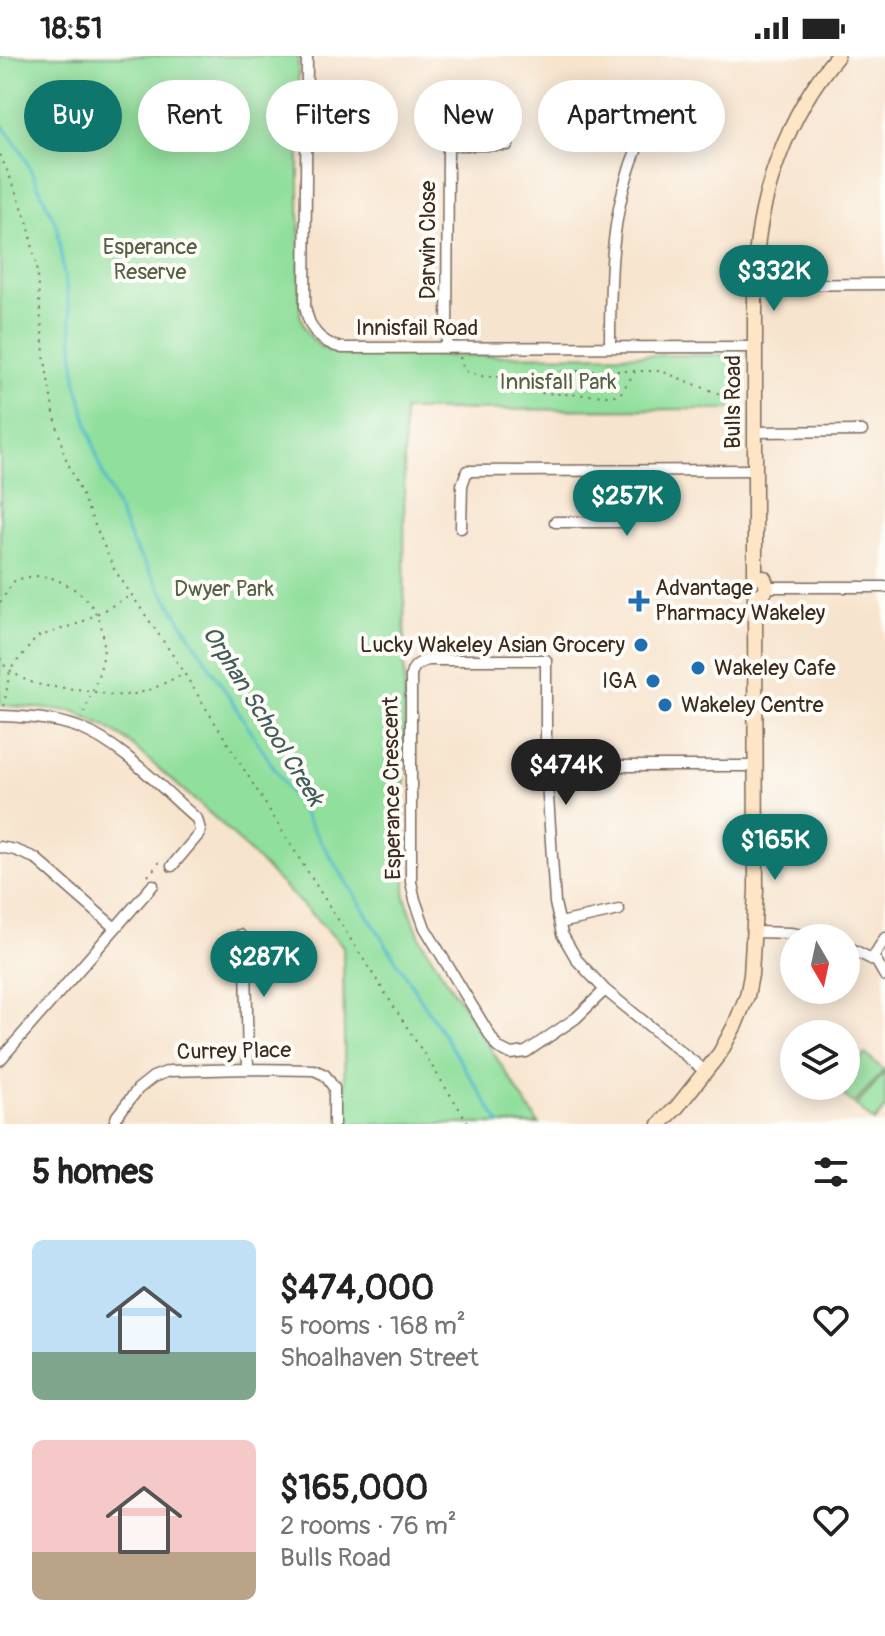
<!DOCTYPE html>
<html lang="en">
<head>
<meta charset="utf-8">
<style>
	body { margin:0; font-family:Pangolin,sans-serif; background:#f6f6f6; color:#222; height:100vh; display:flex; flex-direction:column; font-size:30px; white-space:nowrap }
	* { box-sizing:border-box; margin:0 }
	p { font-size:26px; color:#767676 }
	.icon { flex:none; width:44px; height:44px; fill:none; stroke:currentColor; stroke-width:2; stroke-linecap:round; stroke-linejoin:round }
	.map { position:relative; height:1068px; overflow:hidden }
	.panel { display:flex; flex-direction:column; background:#fff; flex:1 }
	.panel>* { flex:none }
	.guide { position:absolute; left:24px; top:24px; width:838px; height:72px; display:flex; gap:16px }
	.needle { width:52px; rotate:171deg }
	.controls { position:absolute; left:780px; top:868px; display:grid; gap:16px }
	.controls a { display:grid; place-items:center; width:80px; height:80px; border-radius:50%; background:#fff; box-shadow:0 4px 20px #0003; font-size:40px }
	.price { position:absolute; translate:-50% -68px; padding:0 18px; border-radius:28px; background:#0f766e; color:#fff; font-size:26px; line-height:52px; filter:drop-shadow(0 2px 4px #0008) }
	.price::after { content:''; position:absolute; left:50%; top:48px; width:24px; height:18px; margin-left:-12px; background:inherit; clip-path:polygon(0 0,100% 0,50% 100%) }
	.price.active { background:#222; color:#fff }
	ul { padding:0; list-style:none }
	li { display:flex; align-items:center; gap:24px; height:200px; padding:0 32px }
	li span { display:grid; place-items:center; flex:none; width:224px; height:160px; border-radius:12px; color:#555 }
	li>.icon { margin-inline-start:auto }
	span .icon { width:96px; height:96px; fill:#fffc; stroke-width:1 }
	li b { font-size:34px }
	h2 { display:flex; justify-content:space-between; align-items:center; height:96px; padding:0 32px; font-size:34px }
	.pill { padding:0 28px; border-radius:36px; background:#fff; box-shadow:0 4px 20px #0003; font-size:28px; line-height:72px }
	.pill.active { background:#0f766e; color:#fff }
	.status { display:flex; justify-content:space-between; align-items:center; height:56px; padding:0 40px; background:#fff; direction:ltr }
	.status svg { height:22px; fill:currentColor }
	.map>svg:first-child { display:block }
	.green { fill:#91df9c; stroke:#66845d; stroke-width:2 }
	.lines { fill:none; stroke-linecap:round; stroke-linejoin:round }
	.stream { stroke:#4cb9c8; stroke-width:3 }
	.street-casing { stroke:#7d6b5c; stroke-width:13 }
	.secondary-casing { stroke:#7d6b5c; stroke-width:17 }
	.path { stroke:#7d6b5c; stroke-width:2; stroke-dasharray:2 6; stroke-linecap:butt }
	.street { stroke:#fff; stroke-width:10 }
	.secondary { stroke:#fee5c5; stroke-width:14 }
	.poi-dot { fill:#1f6fb2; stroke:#fdfcf7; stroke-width:3 }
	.labels { text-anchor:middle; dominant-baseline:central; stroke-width:8; stroke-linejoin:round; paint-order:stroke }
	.street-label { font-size:22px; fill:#3b2a1e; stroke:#fdfcf7 }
	.park-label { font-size:22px; fill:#556044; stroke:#fdfcf7 }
	.poi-label { font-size:22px; fill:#3b2a1e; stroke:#fdfcf7; text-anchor:start }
	.water-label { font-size:24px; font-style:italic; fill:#415c5a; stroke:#fdfcf7 }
</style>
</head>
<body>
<div class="status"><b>18:51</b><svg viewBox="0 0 49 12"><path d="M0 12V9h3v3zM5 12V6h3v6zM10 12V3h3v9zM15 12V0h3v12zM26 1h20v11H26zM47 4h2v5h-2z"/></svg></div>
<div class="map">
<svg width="885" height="1068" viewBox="0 0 885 1068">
	<rect width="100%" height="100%" fill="#fdfcf7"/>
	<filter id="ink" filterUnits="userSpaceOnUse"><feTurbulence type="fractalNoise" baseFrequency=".0125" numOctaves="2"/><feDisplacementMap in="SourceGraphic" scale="16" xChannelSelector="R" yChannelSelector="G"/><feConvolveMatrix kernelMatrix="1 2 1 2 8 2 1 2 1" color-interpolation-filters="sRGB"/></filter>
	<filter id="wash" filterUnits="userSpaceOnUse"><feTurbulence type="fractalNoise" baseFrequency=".006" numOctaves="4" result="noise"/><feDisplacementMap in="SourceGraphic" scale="32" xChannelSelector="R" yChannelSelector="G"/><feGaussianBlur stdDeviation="1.8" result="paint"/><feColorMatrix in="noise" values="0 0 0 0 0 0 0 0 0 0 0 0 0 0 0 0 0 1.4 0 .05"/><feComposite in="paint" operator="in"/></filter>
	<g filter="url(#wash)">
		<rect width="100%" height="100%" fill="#f7e4ce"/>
		<!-- green -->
		<path class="green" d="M 0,0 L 298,0 L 300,258 C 311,300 340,300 377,300 L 730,299 L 739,308 L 738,353 L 404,354 L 405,841 L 421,884 L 539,1068 L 345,1068 L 343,890 L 223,769 L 125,683 L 105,670 L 74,655 L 0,649 Z
			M 865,998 L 884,1014 L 854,1048 L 836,1033 L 838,1030 L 846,1030 L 846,1021 Z
			M 885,1016 L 885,1053 L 874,1066 L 856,1050 Z"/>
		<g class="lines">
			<!-- stream -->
			<path class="stream" d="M 0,66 L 22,96 L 57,170 L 70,258 L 77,330 L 100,411 L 134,491 L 500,1068"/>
		</g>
	</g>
	<g filter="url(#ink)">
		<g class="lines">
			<defs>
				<path id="street" d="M 307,0 L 305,250 C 309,273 319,286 342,292 L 755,291
					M 755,229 L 885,228
					M 610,291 C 610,224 610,158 636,95
					M 447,292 L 448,89 L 508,89
					M 754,376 L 862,375
					M 555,466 L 622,466 L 621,415
					M 461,472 L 462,429 L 467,415 L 755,414
					M 767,531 L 885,531
					M 0,660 C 26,661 55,662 80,672 C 124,690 161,732 197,763 L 200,774 L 199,778 L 172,810
					M 546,710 L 755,710
					M 0,791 L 15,794 L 35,802 L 115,872
					M 560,867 L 619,854
					M 755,876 L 790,877 L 821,882
					M 240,879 L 246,903 L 248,1013
					M 846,890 L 877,906 L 885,920
					M 872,903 L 885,882
					M 605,934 L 576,962 L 526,996 L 511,998 L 497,991 L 425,872 L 415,844 L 411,826 L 411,620 C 412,610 419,606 429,604 L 546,604 L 546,710 L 555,847 L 562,878 L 577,904 L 605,934 L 706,1016
					M 0,1004 L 153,829
					M 114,1068 L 117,1060 L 138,1033 L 153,1021 L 169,1015 L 248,1013 L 314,1014 L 325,1019 L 334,1032 L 334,1068"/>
				<path id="secondary" d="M 755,520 L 755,215 C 759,138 787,59 837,0
					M 755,541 L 764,537 L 767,531 L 764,522 L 755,520
					M 660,1068 L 677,1051 L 720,997 L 735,969 L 747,940 L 751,919 L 756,834 L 755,541"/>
			</defs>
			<!-- street casing -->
			<use href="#street" class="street-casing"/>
			<!-- secondary casing -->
			<use href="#secondary" class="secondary-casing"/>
			<!-- path -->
			<path class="path" d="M 0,99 L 17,137 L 29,171 L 36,209 L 44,298 L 53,353 L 64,398 L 114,513 L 174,601 L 321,837 L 469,1068
				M 460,301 L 463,311 L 465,315 L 485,321 L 506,321 L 570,315 L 661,315 L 740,346
				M 526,320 L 536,335 L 540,337 L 610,340 L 620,338 L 635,316
				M 0,546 L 15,524 C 38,518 48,518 69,530 C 97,545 110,578 101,610 C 96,628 88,645 82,663
				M 0,602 C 4,611 9,614 17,619 C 39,634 64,630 89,635 C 102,637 112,640 125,639 C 147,638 164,627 183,618
				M 4,650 L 10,614 L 37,581 L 80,567 L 130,540
				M 148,820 L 163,802"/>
			<!-- street -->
			<use href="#street" class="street"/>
			<!-- secondary -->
			<use href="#secondary" class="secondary"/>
		</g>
	</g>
	<!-- markers -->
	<g class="poi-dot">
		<path d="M635 533h8v8h8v8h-8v8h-8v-8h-8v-8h8z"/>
		<circle cx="641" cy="589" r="8"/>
		<circle cx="698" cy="612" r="8"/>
		<circle cx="653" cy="625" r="8"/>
		<circle cx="665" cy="649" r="8"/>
	</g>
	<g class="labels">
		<!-- street labels -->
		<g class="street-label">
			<text transform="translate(428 184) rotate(-90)">Darwin Close</text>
			<text x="417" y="272">Innisfail Road</text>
			<text transform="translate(733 346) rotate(-90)">Bulls Road</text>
			<text transform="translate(392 732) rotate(-91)">Esperance Crescent</text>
			<text transform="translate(234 995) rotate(-1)">Currey Place</text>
		</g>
		<!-- park labels -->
		<g class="park-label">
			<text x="150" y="191">Esperance<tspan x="150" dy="25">Reserve</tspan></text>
			<text x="558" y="326">Innisfall Park</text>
			<text x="224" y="533">Dwyer Park</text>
		</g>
		<!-- poi labels -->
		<g class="poi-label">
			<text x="655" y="532">Advantage<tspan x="655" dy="25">Pharmacy Wakeley</tspan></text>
			<text x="625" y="589" text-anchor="end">Lucky Wakeley Asian Grocery</text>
			<text x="714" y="612">Wakeley Cafe</text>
			<text x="637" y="625" text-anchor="end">IGA</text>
			<text x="681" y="649">Wakeley Centre</text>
		</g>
		<!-- water labels -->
		<g class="water-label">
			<text transform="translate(263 660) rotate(58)">Orphan School Creek</text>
		</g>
	</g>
</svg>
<div class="controls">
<a><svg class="needle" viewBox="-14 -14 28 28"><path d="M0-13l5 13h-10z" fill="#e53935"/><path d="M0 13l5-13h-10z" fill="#767676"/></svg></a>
<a><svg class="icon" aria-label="layers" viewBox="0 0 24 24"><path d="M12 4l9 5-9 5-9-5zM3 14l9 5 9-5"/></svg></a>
</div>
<b class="price" style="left:774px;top:257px">$332K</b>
<b class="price" style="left:627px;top:482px">$257K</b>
<b class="price active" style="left:566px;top:751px">$474K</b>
<b class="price" style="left:775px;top:826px">$165K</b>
<b class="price" style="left:264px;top:943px">$287K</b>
<div class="guide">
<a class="pill active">Buy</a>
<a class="pill">Rent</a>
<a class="pill">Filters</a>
<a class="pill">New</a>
<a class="pill">Apartment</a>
</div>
</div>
<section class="panel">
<h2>5 homes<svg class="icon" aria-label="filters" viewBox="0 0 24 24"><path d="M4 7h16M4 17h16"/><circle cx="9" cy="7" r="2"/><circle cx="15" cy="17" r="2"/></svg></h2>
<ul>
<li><span style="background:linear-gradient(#bfe0f5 70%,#7fa58c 0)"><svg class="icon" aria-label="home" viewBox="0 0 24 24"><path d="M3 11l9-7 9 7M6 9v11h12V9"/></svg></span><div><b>$474,000</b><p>5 rooms · 168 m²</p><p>Shoalhaven Street</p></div><svg class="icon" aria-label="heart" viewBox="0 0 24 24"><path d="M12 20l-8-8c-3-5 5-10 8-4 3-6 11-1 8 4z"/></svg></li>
<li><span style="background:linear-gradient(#f6c9c9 70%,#b9a48a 0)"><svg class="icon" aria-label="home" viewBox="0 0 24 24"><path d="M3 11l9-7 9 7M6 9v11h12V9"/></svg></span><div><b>$165,000</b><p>2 rooms · 76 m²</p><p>Bulls Road</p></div><svg class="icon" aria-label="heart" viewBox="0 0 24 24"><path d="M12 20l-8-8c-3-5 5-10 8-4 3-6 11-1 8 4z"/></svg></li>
</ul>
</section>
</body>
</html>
